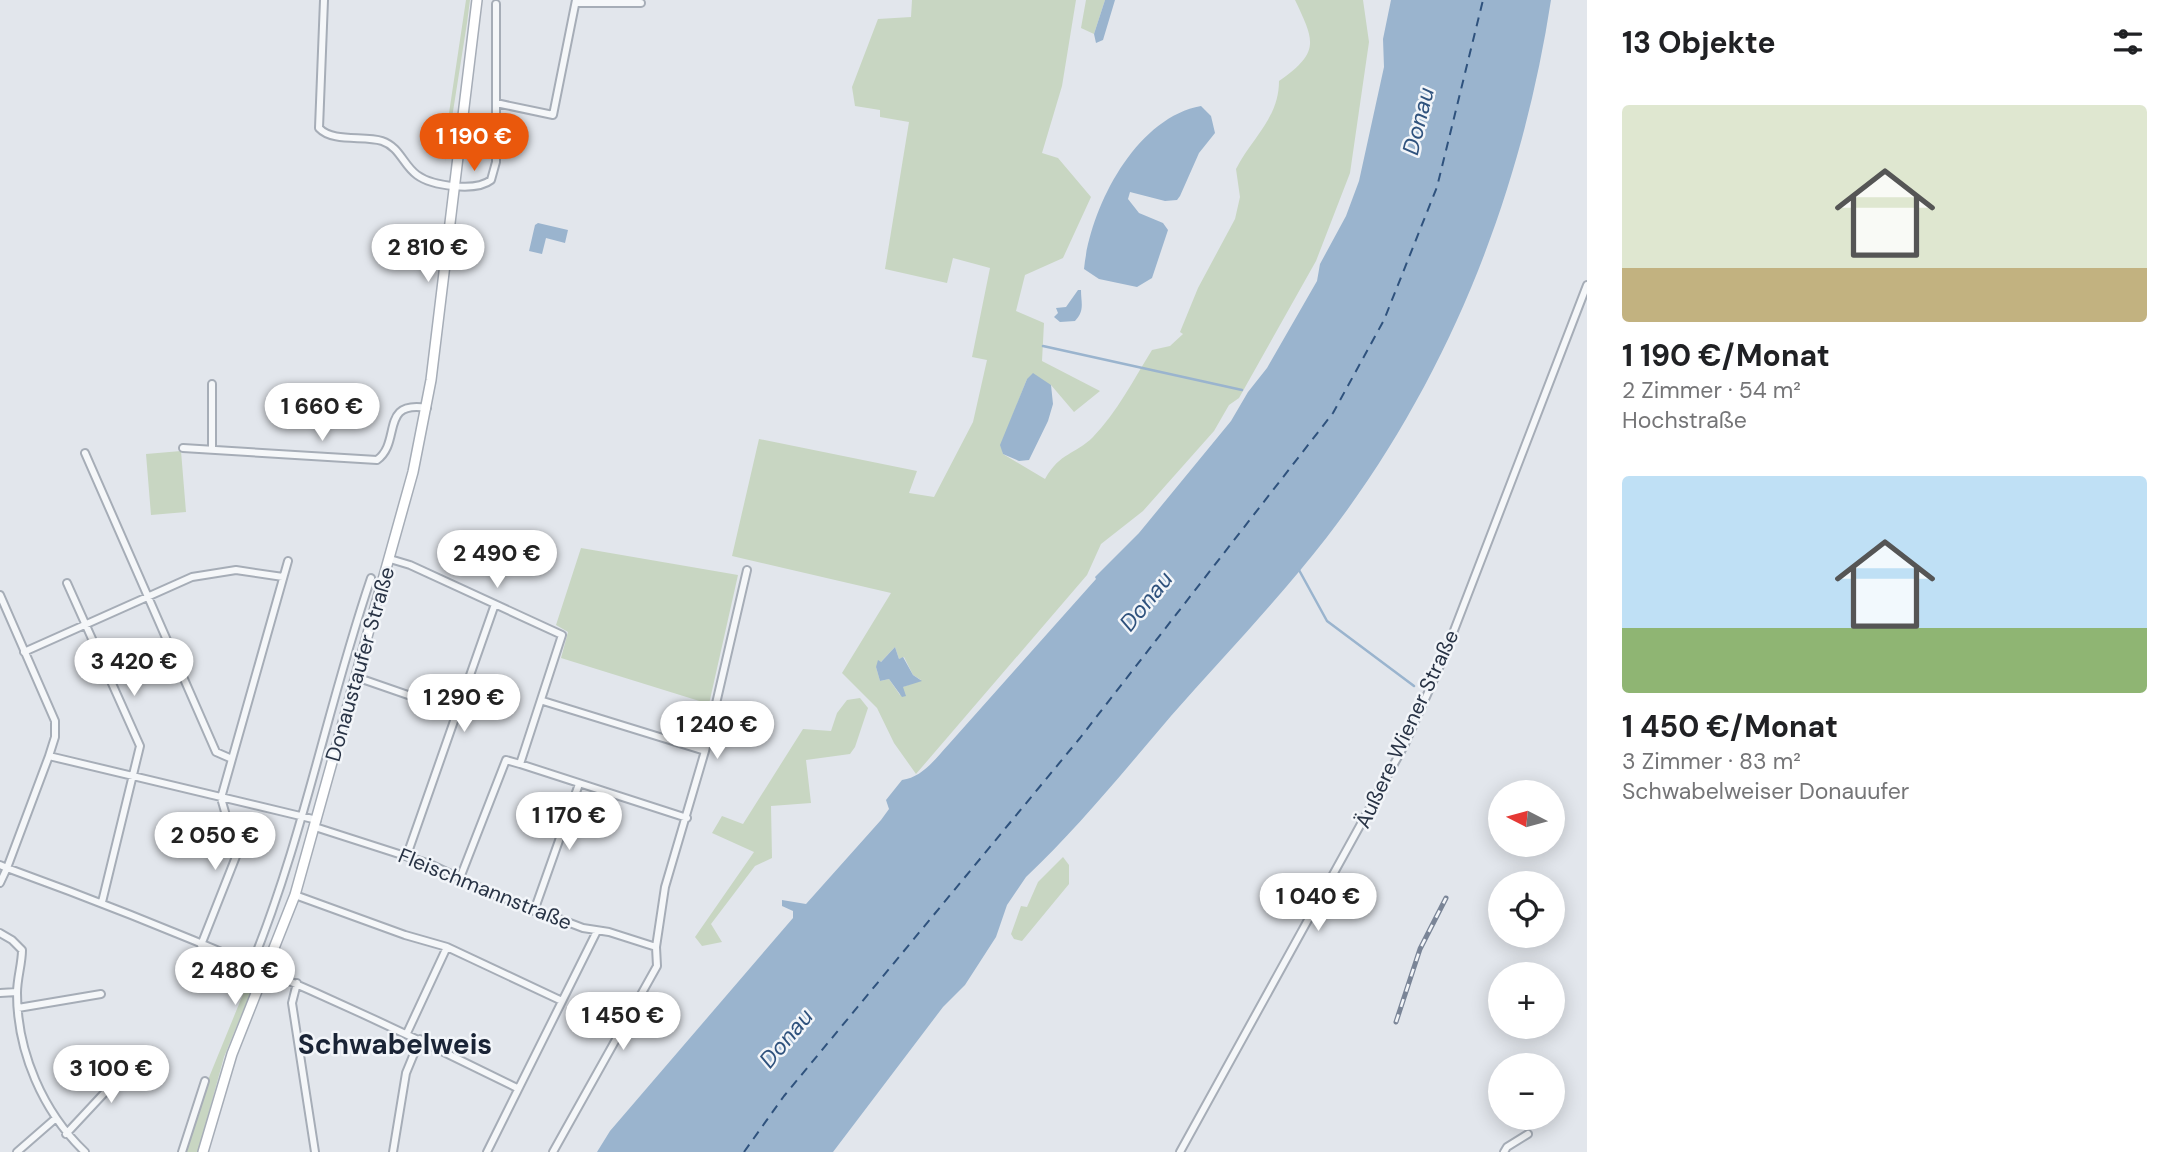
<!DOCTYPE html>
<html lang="de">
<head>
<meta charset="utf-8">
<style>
	body { margin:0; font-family:"DM Sans",sans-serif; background:#f2f2f2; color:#202124; height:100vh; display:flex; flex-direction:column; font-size:26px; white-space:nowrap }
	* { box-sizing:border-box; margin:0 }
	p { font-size:23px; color:#757577 }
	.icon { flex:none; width:38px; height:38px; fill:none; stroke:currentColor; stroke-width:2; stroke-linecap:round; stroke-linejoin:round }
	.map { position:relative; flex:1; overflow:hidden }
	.side { display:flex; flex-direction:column; background:#fff; width:595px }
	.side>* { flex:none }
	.needle { width:46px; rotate:276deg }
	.controls { position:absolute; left:1488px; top:780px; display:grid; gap:14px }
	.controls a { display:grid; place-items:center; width:77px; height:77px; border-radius:50%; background:#fff; box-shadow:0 4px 18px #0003; font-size:35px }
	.price { position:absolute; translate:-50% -60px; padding:0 16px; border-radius:24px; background:#fff; color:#222; font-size:23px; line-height:46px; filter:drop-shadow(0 2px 4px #0008) }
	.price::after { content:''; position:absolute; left:50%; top:42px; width:21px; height:16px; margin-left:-10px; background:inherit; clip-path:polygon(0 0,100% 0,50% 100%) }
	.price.on { background:#ea580c; color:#fff }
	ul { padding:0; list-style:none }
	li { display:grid; align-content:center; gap:14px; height:371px; padding:0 35px }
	li span { display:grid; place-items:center; height:217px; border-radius:7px; color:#555 }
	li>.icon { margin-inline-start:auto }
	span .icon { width:126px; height:126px; fill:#fffc; stroke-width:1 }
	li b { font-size:30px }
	h2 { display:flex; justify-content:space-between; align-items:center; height:84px; padding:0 35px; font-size:30px }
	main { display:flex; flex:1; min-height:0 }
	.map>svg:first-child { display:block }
	.green { fill:#c8d6c2; fill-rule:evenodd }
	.water { fill:#9ab4ce }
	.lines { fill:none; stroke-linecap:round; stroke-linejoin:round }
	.stream { stroke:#9ab4ce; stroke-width:2.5 }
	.ferry { stroke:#2f527d; stroke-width:2; stroke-dasharray:9 7; stroke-linecap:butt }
	.minor-casing { stroke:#a6adb7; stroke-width:10 }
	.secondary-casing { stroke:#a6adb7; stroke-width:12 }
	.minor { stroke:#f5f7f9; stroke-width:6 }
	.secondary { stroke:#fff; stroke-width:9 }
	.rail-casing { stroke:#7a8597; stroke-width:5 }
	.rail { stroke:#f2f5f9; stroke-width:2.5; stroke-dasharray:8; stroke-linecap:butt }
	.labels { text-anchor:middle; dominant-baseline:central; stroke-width:5; stroke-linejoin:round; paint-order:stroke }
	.street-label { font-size:21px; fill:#283345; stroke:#f2f5f9 }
	.water-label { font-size:23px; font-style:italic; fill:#2f527d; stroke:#f2f5f9 }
	.district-label { font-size:28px; font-weight:bold; fill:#1a2436; stroke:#f2f5f9 }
</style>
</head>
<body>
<main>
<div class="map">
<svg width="1587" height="1152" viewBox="0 0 1587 1152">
	<rect width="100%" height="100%" fill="#e2e6ec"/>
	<!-- green -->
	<path class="green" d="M 466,0 L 470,0 L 467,23 L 445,162 L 449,113 Z
		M 912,0 L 1076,0 L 1062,86 L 1042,153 L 1058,158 L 1091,197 L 1063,258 L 1025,275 L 1016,311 L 1044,323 L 1042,361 L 1100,391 L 1074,412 L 1051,385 L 1027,379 L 1001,445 L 1003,454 L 1045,479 C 1060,452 1075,455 1093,437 C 1117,412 1134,379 1152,350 L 1170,346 L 1183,334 L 1180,332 L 1198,288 L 1235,219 L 1240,197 L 1236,169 C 1252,138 1279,118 1279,81 C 1320,52 1315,42 1295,0 L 1363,0 L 1369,42 L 1350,173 L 1316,261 L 1239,398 L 1229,405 L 1214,431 L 1143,511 L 1101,544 L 1087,575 L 916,774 L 894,743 L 877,708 L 842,673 L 891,593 L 732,556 L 759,439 L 917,471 L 909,493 L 934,497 L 973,422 L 987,360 L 972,357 L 990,268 L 953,258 L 947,283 L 885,269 L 909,122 L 880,117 L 880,110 L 855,106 L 852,87 L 878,19 L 911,17 ZM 895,647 L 899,659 L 904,657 L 913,675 L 921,680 L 903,687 L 900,695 L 889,679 L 880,681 L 876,667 Z
		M 1086,0 L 1105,0 L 1094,34 L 1081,28 Z
		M 181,451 L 186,512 L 151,515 L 146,454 Z
		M 581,548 L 738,575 L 709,704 L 561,658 L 568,632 L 556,625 Z
		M 860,698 L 868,708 L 855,747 L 850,754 L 806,760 L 811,803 L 771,806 L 772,858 L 755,866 L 711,924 L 722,942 L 702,946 L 695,937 L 754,852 L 712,833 L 722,816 L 743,824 L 803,729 L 831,731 L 837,713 L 847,700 Z
		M 1063,857 L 1069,865 L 1069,884 L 1022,941 L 1014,939 L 1011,934 L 1021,906 L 1027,907 L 1038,882 Z
		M 246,987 L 252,989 L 224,1057 L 198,1152 L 186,1152 L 186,1142 L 189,1143 L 203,1092 Z"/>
	<!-- water -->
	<path class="water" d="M 1105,0 L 1115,0 L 1103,40 L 1096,43 L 1094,34 Z
		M 1391,0 L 1551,0 C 1521,195 1448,380 1327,537 C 1278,600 1223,657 1171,716 C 1124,771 1078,828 1026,877 L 1007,905 L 996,937 L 965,985 L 943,1007 L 833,1152 L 597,1152 L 610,1131 L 793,918 L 793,911 L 782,906 L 782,900 L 806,904 L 881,820 L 889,809 L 886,800 L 902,780 C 923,777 935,759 949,744 L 1096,579 L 1095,577 L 1139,533 L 1231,421 L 1248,392 L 1267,368 L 1317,281 L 1320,264 L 1346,216 L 1359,181 L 1384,67 L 1383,39 Z
		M 1201,106 L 1211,116 L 1215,133 L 1199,153 L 1180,196 L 1177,200 L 1165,201 L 1130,192 L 1128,199 L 1139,213 L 1163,223 L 1168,230 L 1152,278 L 1137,287 L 1099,279 L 1084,269 C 1090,208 1135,118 1201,106 Z
		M 538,223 L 568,230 L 565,243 L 546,238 L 542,254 L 529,251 L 535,225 Z
		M 1078,290 L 1081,290 C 1081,303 1085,310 1075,321 L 1060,322 L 1054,317 L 1058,313 L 1056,308 L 1066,307 Z
		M 1033,373 L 1051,385 L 1053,404 L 1048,421 L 1029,460 L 1019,461 L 1003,454 L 1000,445 L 1027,379 Z
		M 895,647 L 899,659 L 903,657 L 913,675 L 922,681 L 903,687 L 906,696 L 902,697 L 889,679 L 880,681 L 876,667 L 878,660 L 881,662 Z"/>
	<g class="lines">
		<!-- stream -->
		<path class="stream" d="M 1043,346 L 1242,390
			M 1299,570 L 1327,621 L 1414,686"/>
		<!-- ferry -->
		<path class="ferry" d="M 744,1152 L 784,1096 L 1080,738 L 1333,413 L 1384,320 L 1437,187 L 1483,0"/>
		<defs>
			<path id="minor" d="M 324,0 L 319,128 C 333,143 364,135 382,141 C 400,147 403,165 417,175 C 432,186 476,192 491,180 L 496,162 L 496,4
				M 576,3 L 641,3
				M 496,103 L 553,115 L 576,0
				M 212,384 L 212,449
				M 183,448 L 377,460 C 402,442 379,400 427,408
				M 85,453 L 216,752 L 232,759 L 221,798 L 237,854 L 201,945
				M 390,559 L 410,565 L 562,635 L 520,764 L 506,760 L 460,878
				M 67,583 L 140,746 L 102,902
				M 0,595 L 55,721 L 55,737 L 49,756
				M 24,652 L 192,577 L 236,570 L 283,577
				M 356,677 L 457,712
				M 543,701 L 705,751
				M 232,759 L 288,561
				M 520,764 L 687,818
				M 317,820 L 49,756 L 7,868 C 181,931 351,1005 517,1088
				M 315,827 L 430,864 L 489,892 L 583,928 L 609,932 L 656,947
				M 407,855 L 495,604
				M 0,865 L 7,868 L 0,883
				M 295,895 L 405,935 L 447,947 L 562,1001
				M 534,911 L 579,784
				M 0,933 L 12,940 L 22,950 C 22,964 17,978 17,993 C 17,1052 43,1112 85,1152
				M 251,966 C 303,840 327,707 371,578
				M 297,983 L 292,1003 L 315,1152
				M 0,993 L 17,992
				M 18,1008 L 101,994
				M 407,1033 L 447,947
				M 66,1134 L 137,1058
				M 17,1152 L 56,1118
				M 182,1152 L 205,1081
				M 393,1152 L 406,1073 L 420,1039
				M 487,1152 L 597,931
				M 553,1152 L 657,966 L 656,947 L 665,887 L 705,751 L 747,570
				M 1180,1152 L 1405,744 L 1443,659 L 1587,285
				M 1504,1152 L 1507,1147 L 1528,1134"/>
			<path id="secondary" d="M 203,1152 L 232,1054 L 295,895 L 413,472 L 431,380 L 477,0"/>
		</defs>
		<!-- minor casing -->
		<use href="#minor" class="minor-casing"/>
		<!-- secondary casing -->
		<use href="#secondary" class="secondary-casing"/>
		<!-- minor -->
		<use href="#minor" class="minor"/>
		<!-- secondary -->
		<use href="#secondary" class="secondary"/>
		<defs>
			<path id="rail" d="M 1396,1022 L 1420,949 L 1446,898"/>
		</defs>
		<!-- rail casing -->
		<use href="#rail" class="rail-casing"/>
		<!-- rail -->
		<use href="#rail" class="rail"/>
	</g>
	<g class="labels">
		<!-- street labels -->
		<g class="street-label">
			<text transform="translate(360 664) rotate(-74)">Donaustaufer Straße</text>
			<text transform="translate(1407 729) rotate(-65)">Äußere Wiener Straße</text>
			<text transform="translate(485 889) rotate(22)">Fleischmannstraße</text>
		</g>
		<!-- water labels -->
		<g class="water-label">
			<text transform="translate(1418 121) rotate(-76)">Donau</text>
			<text transform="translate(1146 601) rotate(-51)">Donau</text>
			<text transform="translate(786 1038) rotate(-50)">Donau</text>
		</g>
		<!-- district labels -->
		<g class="district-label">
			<text x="395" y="1044">Schwabelweis</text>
		</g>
	</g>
</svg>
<div class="controls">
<a><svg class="needle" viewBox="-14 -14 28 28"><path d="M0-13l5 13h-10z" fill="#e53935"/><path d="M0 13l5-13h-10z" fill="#757577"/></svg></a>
<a><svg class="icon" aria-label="locate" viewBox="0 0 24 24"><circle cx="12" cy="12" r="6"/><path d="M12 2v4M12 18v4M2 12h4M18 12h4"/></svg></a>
<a>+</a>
<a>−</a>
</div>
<b class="price on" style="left:474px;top:173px">1 190 €</b>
<b class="price" style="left:428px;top:284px">2 810 €</b>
<b class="price" style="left:322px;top:443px">1 660 €</b>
<b class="price" style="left:497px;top:590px">2 490 €</b>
<b class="price" style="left:134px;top:698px">3 420 €</b>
<b class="price" style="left:464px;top:734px">1 290 €</b>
<b class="price" style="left:717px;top:761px">1 240 €</b>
<b class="price" style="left:569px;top:852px">1 170 €</b>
<b class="price" style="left:215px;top:872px">2 050 €</b>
<b class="price" style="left:1318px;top:933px">1 040 €</b>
<b class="price" style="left:235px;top:1007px">2 480 €</b>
<b class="price" style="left:623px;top:1052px">1 450 €</b>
<b class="price" style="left:111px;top:1105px">3 100 €</b>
</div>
<section class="side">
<h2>13 Objekte<svg class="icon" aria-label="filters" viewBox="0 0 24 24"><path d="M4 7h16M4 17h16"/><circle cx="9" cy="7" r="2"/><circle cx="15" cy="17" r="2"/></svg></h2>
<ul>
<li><span style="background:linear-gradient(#dfe7d0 75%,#c2b280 0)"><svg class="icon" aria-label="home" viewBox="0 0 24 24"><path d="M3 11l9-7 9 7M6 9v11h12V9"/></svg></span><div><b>1 190 €/Monat</b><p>2 Zimmer · 54 m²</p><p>Hochstraße</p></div></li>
<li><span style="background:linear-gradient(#bfe0f5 70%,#8fb573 0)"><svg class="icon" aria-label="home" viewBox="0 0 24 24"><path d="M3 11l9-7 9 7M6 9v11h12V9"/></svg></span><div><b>1 450 €/Monat</b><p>3 Zimmer · 83 m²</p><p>Schwabelweiser Donauufer</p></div></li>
</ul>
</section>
</main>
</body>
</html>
